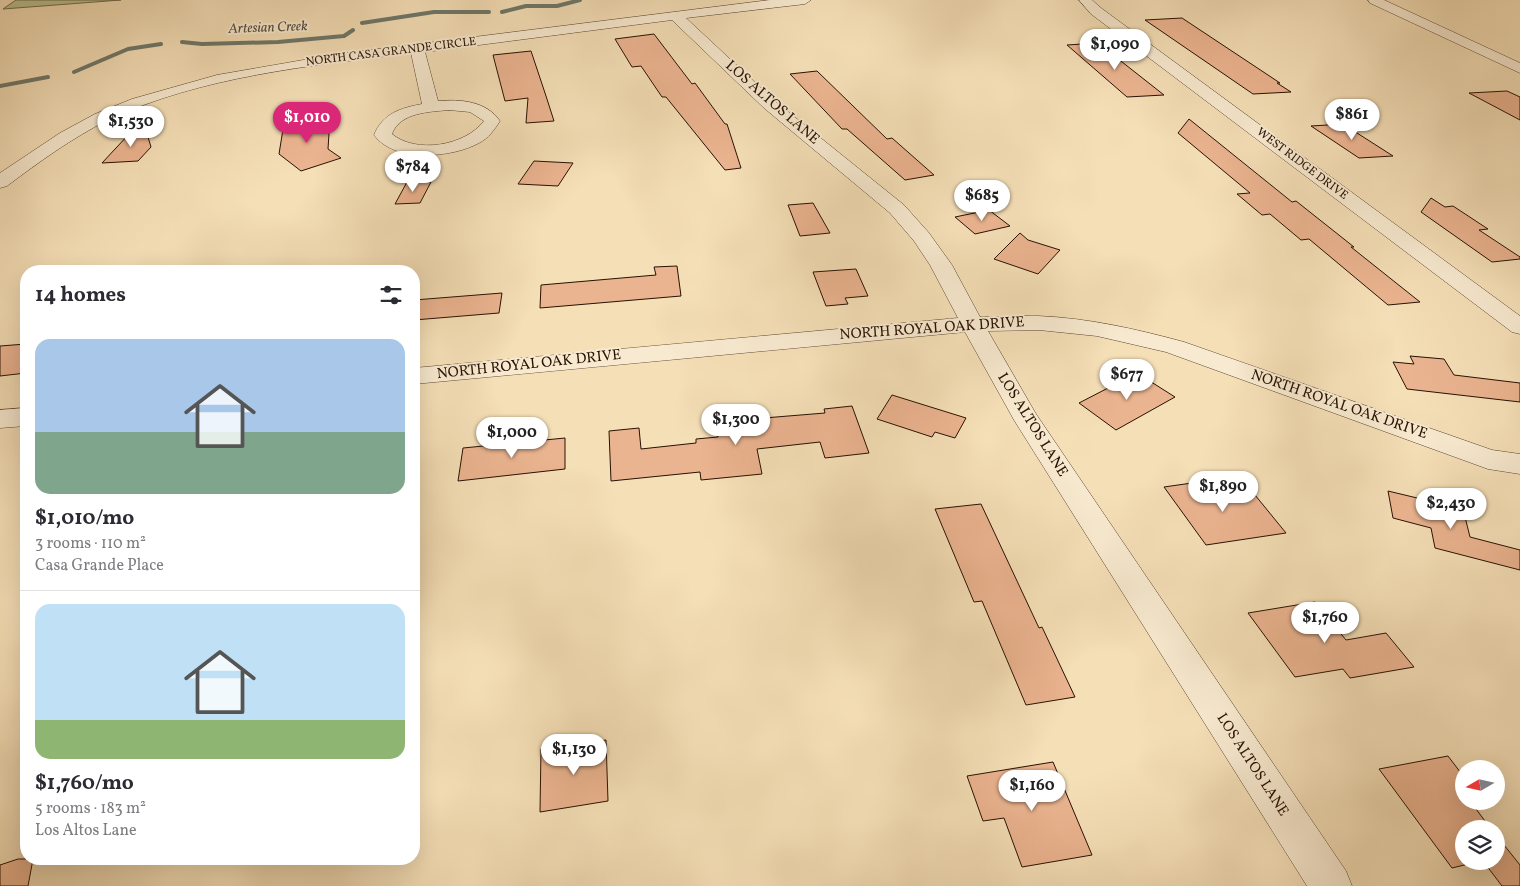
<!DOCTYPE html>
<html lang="en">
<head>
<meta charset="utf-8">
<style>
	body { margin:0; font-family:Vollkorn,serif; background:#f7f7f7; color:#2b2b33; height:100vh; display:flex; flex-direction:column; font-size:19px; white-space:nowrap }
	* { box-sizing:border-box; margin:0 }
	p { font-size:16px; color:#7c7c81 }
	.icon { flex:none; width:28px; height:28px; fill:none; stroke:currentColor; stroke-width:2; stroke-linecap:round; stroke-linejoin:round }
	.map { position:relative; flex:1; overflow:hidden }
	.details { position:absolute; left:20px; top:265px; width:400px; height:600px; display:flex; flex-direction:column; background:#fff; border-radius:20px; box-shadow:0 5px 20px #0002 }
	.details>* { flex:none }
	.needle { width:32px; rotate:261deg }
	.fabs { position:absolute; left:1455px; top:760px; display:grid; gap:10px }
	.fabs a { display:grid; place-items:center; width:50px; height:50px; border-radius:50%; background:#fff; box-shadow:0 5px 20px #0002; font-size:25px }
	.price { position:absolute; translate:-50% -42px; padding:0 11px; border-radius:18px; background:#fff; color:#222; font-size:16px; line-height:32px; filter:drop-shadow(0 1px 2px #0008) }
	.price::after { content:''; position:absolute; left:50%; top:30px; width:15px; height:11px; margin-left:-8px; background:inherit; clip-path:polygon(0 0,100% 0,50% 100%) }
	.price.active { background:#db2777; color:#fff }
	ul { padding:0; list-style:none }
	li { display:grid; align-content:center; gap:10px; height:265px; padding:0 15px }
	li+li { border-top:1px solid #e1e1e2 }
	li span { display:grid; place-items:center; height:155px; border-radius:15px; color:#555 }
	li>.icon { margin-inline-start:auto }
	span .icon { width:90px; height:90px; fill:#fffc; stroke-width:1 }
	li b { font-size:21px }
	h2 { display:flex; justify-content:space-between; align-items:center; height:60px; padding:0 15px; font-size:21px }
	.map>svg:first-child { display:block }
	.green { fill:#b8c291; stroke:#706a4a }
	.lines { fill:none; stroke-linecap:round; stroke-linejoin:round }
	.stream { stroke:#6e786a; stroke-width:4 }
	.building { fill:#ebb490; stroke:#281102 }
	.minor-casing { stroke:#5b442f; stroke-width:1 }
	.minor { fill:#f8ead0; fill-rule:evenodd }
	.labels { text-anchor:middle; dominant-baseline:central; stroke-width:4; stroke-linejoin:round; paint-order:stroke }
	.far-street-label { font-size:12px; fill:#281102; stroke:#f8ead0 }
	.far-water-label { font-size:14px; font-style:italic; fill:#514d3f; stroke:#f8ead0 }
	.street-label { font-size:15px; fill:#281102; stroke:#f8ead0 }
</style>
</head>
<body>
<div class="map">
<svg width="1520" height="886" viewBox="0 0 1520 886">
	<rect width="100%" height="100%" fill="#f5dfb7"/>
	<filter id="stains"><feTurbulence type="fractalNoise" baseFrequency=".004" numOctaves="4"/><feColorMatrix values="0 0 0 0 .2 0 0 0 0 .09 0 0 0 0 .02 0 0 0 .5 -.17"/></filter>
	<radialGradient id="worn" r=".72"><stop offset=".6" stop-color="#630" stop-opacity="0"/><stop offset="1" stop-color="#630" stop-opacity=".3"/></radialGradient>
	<!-- green -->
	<path class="green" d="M 16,0 L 121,0 L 3,9 Z"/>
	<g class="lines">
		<!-- stream -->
		<path class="stream" d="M 502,12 L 526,6 L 557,6 L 580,0
			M 362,23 L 434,12 L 489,12
			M 182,42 L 202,44 L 278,42 L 344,36 L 353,30
			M 74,72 L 128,49 L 161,44
			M 0,86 L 48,77"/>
	</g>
	<!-- building -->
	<path class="building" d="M 1182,18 L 1280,83 L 1277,83 L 1291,92 L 1253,94 L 1145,20 Z
		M 654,34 L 692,84 L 695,83 L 725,124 L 727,124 L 741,168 L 725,170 L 666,97 L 662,97 L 641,66 L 632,67 L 615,39 Z
		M 1098,43 L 1164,95 L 1127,97 L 1067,45 Z
		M 531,51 L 546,96 L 554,121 L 526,123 L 528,98 L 505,101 L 493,55 Z
		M 817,71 L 887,139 L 892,138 L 934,175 L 905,180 L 847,129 L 842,129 L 790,74 Z
		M 1507,91 L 1520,97 L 1520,120 L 1469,93 Z
		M 330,118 L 328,149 L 341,158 L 301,171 L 279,154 L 284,123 Z
		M 1189,119 L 1292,202 L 1296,201 L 1354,247 L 1351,247 L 1420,302 L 1388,305 L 1309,239 L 1301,240 L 1270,214 L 1262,215 L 1237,194 L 1250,193 L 1178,133 Z
		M 1343,124 L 1393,156 L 1359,158 L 1311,126 Z
		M 145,127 L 151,147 L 138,161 L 102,163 L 130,133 Z
		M 534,161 L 573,163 L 558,186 L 518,184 Z
		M 407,182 L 431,182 L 420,203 L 395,204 Z
		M 1431,198 L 1445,207 L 1453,206 L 1488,229 L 1479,230 L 1520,257 L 1520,259 L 1492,262 L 1421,212 Z
		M 813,203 L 830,233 L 800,236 L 788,205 Z
		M 989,210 L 1010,226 L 975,234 L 955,217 Z
		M 1020,233 L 1028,240 L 1060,250 L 1038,274 L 994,259 Z
		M 677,266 L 681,296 L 540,308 L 541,285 L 656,275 L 654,267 Z
		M 856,269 L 868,296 L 845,298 L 848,304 L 826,306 L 813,272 Z
		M 502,293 L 499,313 L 414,320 L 414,300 Z
		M 26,344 L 26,373 L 0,376 L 0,346 Z
		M 1410,356 L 1444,359 L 1454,375 L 1520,383 L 1520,402 L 1407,389 L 1393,362 L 1414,364 Z
		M 1137,373 L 1175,397 L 1116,430 L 1079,403 Z
		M 892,395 L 966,418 L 955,438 L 935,432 L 932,437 L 877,419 Z
		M 852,406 L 869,453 L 825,458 L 820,442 L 757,449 L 762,474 L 701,480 L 700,472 L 611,481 L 609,431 L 639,428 L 641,449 L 696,443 L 696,439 L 718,437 L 715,422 L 825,413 L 824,409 Z
		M 565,438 L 565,469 L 458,481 L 463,448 Z
		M 1220,479 L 1235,498 L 1255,495 L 1286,533 L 1206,545 L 1164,487 Z
		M 1388,491 L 1463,509 L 1470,537 L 1520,550 L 1520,570 L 1435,548 L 1431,528 L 1393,518 Z
		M 981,504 L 1039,628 L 1042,627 L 1075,697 L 1026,705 L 982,601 L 974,602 L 935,509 Z
		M 1315,602 L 1346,640 L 1386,633 L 1414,667 L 1350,678 L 1343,669 L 1295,677 L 1248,613 Z
		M 606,740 L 608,801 L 540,812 L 541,749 Z
		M 1448,756 L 1464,777 L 1464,801 L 1470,801 L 1491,829 L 1464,829 L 1464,861 L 1481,861 L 1452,868 L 1379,769 Z
		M 1053,762 L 1092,855 L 1022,867 L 1004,818 L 983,821 L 967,776 Z
		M 1496,835 L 1520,865 L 1520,886 L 1502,886 L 1483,861 L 1496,861 Z
		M 18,859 L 33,859 L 28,886 L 0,886 L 0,865 Z"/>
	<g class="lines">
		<defs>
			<path id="minor" d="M 770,0 L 811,0 L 805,4 L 686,18 L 776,102 L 904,205 L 929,233 L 952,265 L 980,317 C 1000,317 1019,315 1038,316 C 1088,318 1136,329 1184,342 L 1492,450 L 1520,454 L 1520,474 L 1488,469 L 1166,352 L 1097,336 L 1039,330 L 988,331 L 1036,414 L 1346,871 L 1352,886 L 1307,886 L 1014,420 L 965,332 L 414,384 L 414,368 L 958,318 L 930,265 L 914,241 L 890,213 L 764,108 L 672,20 L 425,52 L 438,101 C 461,99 486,101 500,121 C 494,130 489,138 479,143 C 452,158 394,163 374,135 C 383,113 401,108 422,104 L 411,53 C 310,66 201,76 108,120 C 72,138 39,162 7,186 L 0,188 L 0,173 L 60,133 L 95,114 L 132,99 L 217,75 L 338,54 ZM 449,110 L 470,112 L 484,121 C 465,146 416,154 392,134 C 400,112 430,112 449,110 Z
				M 1079,0 L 1092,0 L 1101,8 L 1520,316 L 1520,334 L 1512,332 L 1091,14 Z
				M 1368,0 L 1384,0 L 1520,63 L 1520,73 L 1370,3 Z
				M 26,408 L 26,426 L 0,428 L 0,410 Z"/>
		</defs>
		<!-- minor casing -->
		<use href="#minor" class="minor-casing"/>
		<!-- minor -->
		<use href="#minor" class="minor"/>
	</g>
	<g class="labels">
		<!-- far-street labels -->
		<g class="far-street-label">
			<text transform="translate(391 52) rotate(-7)">NORTH CASA GRANDE CIRCLE</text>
			<text transform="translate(1302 164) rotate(37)">WEST RIDGE DRIVE</text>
		</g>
		<!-- far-water labels -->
		<g class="far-water-label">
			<text transform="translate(268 28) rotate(-2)">Artesian Creek</text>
		</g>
		<!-- street labels -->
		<g class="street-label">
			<text transform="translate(772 103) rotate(41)">LOS ALTOS LANE</text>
			<text transform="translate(932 329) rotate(-4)">NORTH ROYAL OAK DRIVE</text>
			<text transform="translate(529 365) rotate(-6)">NORTH ROYAL OAK DRIVE</text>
			<text transform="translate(1339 405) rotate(19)">NORTH ROYAL OAK DRIVE</text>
			<text transform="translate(1032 425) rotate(58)">LOS ALTOS LANE</text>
			<text transform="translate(1252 765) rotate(57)">LOS ALTOS LANE</text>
		</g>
	</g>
	<rect width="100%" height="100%" filter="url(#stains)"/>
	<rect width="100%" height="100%" fill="url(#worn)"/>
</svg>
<div class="fabs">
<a><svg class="needle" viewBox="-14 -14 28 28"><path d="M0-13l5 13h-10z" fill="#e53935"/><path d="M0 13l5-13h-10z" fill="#7c7c81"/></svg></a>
<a><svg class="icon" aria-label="layers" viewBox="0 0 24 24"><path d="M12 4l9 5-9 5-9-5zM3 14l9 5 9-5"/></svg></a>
</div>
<b class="price" style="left:1115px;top:71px">$1,090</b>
<b class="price" style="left:1352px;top:141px">$861</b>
<b class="price active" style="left:307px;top:144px">$1,010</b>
<b class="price" style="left:131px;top:148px">$1,530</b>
<b class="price" style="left:413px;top:193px">$784</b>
<b class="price" style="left:982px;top:222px">$685</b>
<b class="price" style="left:1127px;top:401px">$677</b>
<b class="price" style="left:736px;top:446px">$1,300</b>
<b class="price" style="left:512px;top:459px">$1,000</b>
<b class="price" style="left:1223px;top:513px">$1,890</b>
<b class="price" style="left:1451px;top:530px">$2,430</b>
<b class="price" style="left:1325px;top:644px">$1,760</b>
<b class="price" style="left:574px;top:776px">$1,130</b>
<b class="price" style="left:1032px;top:812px">$1,160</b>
<section class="details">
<h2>14 homes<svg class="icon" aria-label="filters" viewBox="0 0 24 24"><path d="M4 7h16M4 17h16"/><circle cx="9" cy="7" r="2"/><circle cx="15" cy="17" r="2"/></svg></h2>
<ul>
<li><span style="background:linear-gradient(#a9c7e8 60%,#7fa58c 0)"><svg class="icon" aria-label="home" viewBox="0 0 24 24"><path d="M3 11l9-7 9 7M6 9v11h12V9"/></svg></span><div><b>$1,010/mo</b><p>3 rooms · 110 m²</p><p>Casa Grande Place</p></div></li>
<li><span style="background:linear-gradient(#bfe0f5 75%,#8fb573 0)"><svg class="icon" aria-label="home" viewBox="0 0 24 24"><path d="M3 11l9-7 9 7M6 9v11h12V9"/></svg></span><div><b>$1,760/mo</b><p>5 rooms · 183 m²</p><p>Los Altos Lane</p></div></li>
</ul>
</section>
</div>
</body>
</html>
